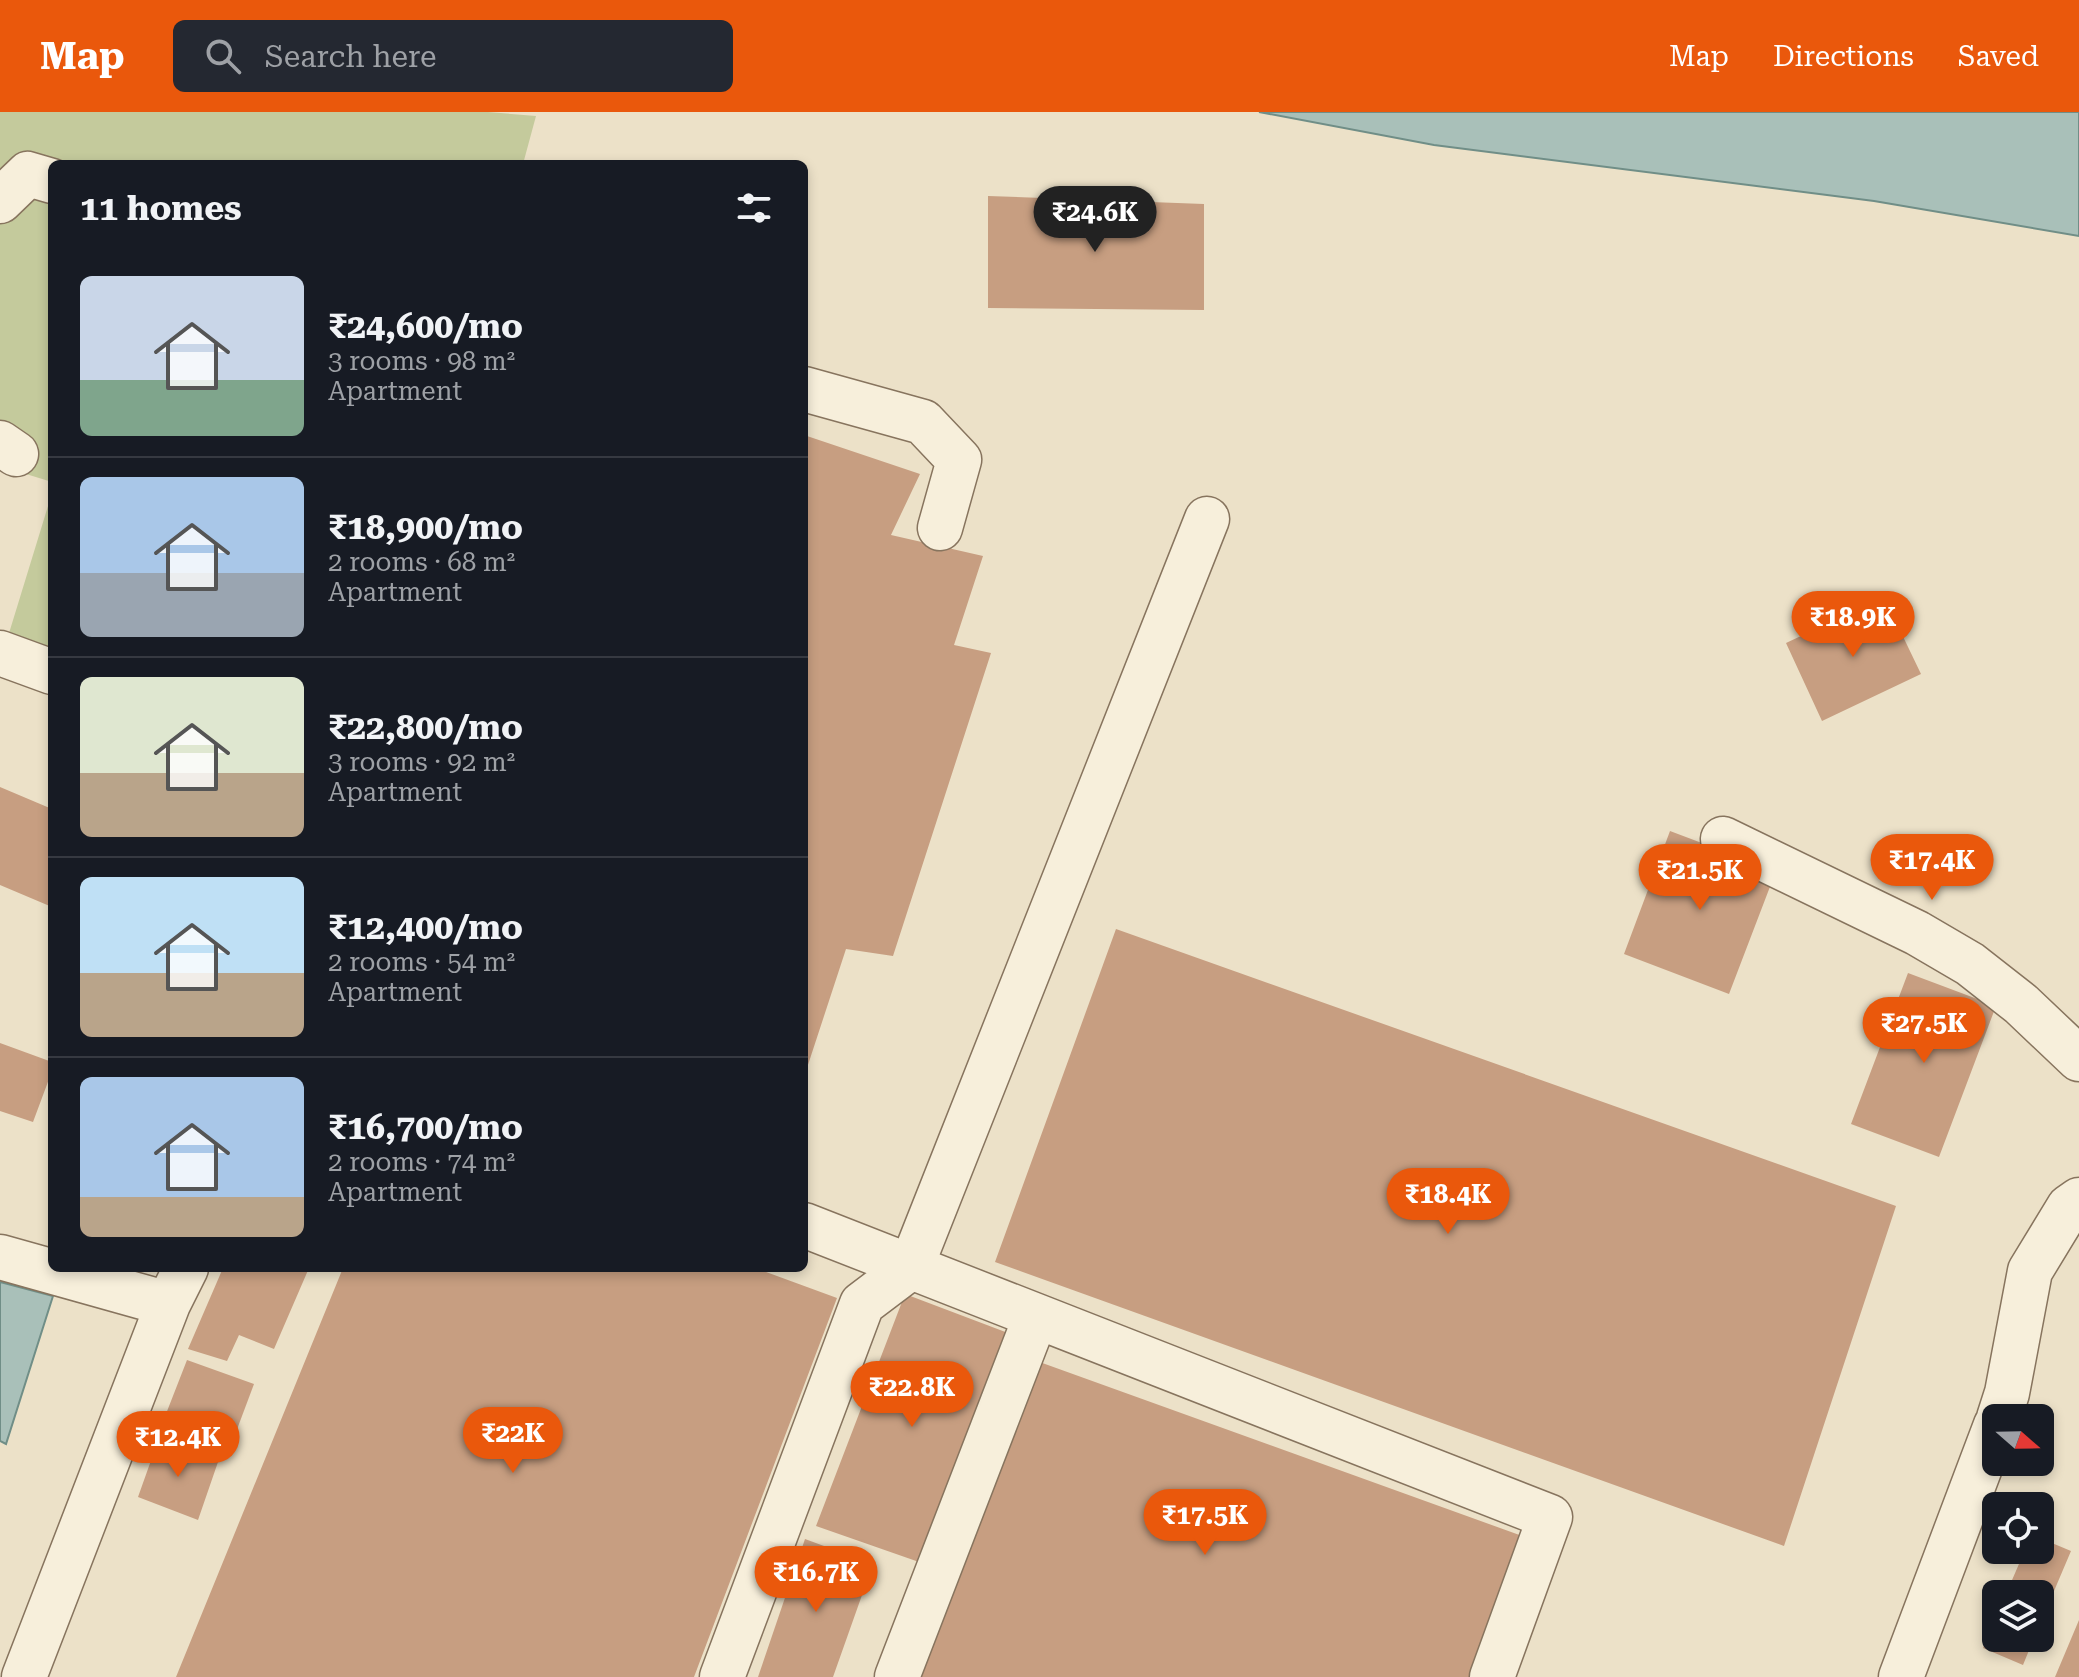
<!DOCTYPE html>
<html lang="en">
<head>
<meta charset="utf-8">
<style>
	body { margin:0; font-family:"Roboto Serif",serif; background:#242831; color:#f1f3f6; height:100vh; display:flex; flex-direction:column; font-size:30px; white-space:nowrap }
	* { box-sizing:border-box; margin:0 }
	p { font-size:26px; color:#9ea1a6 }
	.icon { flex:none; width:44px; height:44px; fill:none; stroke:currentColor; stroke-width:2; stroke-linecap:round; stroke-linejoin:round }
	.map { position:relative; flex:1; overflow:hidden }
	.side { position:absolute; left:48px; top:48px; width:760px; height:1112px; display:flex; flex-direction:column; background:#171b24; border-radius:12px; box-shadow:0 4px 12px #0003 }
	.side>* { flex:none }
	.needle { width:52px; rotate:110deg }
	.tools { position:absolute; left:1982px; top:1292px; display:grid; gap:16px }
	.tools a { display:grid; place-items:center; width:72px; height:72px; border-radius:12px; background:#171b24; box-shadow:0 4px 12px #0003; font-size:40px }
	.price { position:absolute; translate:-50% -68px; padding:0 18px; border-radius:28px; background:#ea580c; color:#fff; font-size:26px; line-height:52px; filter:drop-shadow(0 2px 4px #0008) }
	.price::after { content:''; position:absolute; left:50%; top:48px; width:24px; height:18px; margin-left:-12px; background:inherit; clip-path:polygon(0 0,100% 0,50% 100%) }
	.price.active { background:#222; color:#fff }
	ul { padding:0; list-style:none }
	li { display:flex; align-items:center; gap:24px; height:200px; padding:0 32px }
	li+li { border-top:2px solid #363941 }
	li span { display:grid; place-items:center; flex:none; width:224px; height:160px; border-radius:12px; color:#555 }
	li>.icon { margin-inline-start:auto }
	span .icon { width:96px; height:96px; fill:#fffc; stroke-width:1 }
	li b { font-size:34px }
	h2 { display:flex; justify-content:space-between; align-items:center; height:96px; padding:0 32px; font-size:34px }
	header { display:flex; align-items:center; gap:48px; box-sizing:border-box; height:112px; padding:0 40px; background:#ea580c; color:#fff }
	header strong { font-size:38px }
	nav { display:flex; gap:44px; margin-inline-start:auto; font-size:28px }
	.search { width:560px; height:72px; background:#242831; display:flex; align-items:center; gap:20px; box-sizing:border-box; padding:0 28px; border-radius:12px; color:#9ea1a6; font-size:30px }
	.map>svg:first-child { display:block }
	.green { fill:#c4ca9c }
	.water { fill:#a9c0b9; stroke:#708e87; stroke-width:2 }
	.building { fill:#c79e81 }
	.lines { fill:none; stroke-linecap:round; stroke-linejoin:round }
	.minor-casing { stroke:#87745e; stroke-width:47 }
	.minor { stroke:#f7efdb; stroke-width:44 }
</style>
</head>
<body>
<header>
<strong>Map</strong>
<div class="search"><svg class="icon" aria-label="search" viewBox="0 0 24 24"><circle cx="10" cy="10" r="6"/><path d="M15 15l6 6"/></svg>Search here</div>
<nav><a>Map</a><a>Directions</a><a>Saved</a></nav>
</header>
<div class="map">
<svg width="2079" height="1565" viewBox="0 0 2079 1565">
	<rect width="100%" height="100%" fill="#ece1c8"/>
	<!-- green -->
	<path class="green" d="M 0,0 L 488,0 L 536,4 L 523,52 L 52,52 L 52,370 L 0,354 Z
		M 52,381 L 52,546 L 6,531 Z"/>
	<!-- water -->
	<path class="water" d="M 1259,0 L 2079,0 L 2079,124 L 1874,89 L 1434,33 Z
		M 0,1170 L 53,1184 L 6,1332 L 0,1329 Z"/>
	<!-- building -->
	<path class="building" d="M 988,84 L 1204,92 L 1204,198 L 988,196 Z
		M 804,323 L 920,362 L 891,423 L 983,444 L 954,533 L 991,541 L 893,844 L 846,837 L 805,962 Z
		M 1884,485 L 1921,562 L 1822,609 L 1786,531 Z
		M 0,675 L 52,697 L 52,795 L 0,773 Z
		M 1670,719 L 1776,759 L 1729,882 L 1624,842 Z
		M 1116,817 L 1896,1094 L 1784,1434 L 995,1150 Z
		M 1908,861 L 1996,894 L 1939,1045 L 1851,1012 Z
		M 0,931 L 52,950 L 52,959 L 33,1010 L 0,999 Z
		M 223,1156 L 309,1156 L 274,1237 L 239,1223 L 227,1249 L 188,1237 Z
		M 343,1156 L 755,1156 L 837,1186 L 694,1565 L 176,1565 Z
		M 905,1182 L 1008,1221 L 919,1450 L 816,1414 Z
		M 187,1248 L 254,1272 L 227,1344 L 181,1326 L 186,1314 L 164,1307 Z
		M 1034,1248 L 1525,1425 L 1475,1565 L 920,1565 Z
		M 159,1326 L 218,1350 L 198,1408 L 138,1385 Z
		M 2040,1426 L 2071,1439 L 2040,1512 L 2040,1482 L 2006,1482 L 2025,1438 L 2040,1438 Z
		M 805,1427 L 873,1452 L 833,1565 L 758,1565 Z
		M 1996,1505 L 1996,1526 L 2034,1526 L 2023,1553 L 1983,1536 Z
		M 2079,1508 L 2079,1565 L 2055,1565 Z"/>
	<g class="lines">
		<defs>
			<path id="minor" d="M 0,89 L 28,62 L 52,69
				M 804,277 L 923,310 L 959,348 L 940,416
				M 0,331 L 16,342
				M 0,541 L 52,560
				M 1723,727 L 1917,821 L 1970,852 L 2021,892 L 2079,947
				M 804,1113 L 1550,1405 L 1492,1565
				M 0,1145 L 168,1192
				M 1999,1306 L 2007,1281 L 2030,1159 L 2069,1095 L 2079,1088
				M 24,1565 L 168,1192 L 186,1156
				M 722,1565 L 862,1192 L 911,1155 L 1207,407
				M 897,1565 L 1036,1204
				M 1901,1565 L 1996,1313"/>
		</defs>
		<!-- minor casing -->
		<use href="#minor" class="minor-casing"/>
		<!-- minor -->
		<use href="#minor" class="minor"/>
	</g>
</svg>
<div class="tools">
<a><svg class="needle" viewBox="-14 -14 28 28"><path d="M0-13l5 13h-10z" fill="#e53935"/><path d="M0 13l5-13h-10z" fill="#9ea1a6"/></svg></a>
<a><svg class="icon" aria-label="locate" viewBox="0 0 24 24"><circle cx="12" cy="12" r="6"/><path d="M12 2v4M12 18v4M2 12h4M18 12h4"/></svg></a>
<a><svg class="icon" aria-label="layers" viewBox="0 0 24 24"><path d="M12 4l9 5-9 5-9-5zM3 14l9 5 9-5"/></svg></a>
</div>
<b class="price active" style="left:1095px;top:142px">₹24.6K</b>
<b class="price" style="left:1853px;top:547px">₹18.9K</b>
<b class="price" style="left:1932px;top:790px">₹17.4K</b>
<b class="price" style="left:1700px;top:800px">₹21.5K</b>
<b class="price" style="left:1924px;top:953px">₹27.5K</b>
<b class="price" style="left:1448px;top:1124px">₹18.4K</b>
<b class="price" style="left:912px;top:1317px">₹22.8K</b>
<b class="price" style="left:513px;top:1363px">₹22K</b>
<b class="price" style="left:178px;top:1367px">₹12.4K</b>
<b class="price" style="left:1205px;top:1445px">₹17.5K</b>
<b class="price" style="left:816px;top:1502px">₹16.7K</b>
<section class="side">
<h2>11 homes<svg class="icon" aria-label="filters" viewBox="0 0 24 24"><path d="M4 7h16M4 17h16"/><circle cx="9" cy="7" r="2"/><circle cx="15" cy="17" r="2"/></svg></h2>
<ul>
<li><span style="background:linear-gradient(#c9d6e8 65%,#7fa58c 0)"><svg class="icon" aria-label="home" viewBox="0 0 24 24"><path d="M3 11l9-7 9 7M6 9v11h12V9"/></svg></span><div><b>₹24,600/mo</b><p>3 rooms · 98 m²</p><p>Apartment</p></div></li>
<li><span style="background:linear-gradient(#a9c7e8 60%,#9aa5b1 0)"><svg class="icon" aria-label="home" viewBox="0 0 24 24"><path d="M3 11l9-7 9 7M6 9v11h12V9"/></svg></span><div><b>₹18,900/mo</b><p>2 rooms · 68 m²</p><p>Apartment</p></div></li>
<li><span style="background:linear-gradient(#dfe7d0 60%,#b9a48a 0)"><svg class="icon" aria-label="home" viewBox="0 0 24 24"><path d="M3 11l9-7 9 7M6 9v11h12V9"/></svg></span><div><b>₹22,800/mo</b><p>3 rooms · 92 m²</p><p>Apartment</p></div></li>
<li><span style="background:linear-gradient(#bfe0f5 60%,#b9a48a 0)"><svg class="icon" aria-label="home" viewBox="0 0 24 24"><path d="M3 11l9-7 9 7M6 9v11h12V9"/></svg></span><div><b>₹12,400/mo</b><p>2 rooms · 54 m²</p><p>Apartment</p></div></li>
<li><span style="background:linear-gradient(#a9c7e8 75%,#b9a48a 0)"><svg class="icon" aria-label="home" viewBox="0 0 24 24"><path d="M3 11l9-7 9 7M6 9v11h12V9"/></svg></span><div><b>₹16,700/mo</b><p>2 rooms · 74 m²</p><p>Apartment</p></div></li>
</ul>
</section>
</div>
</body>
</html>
